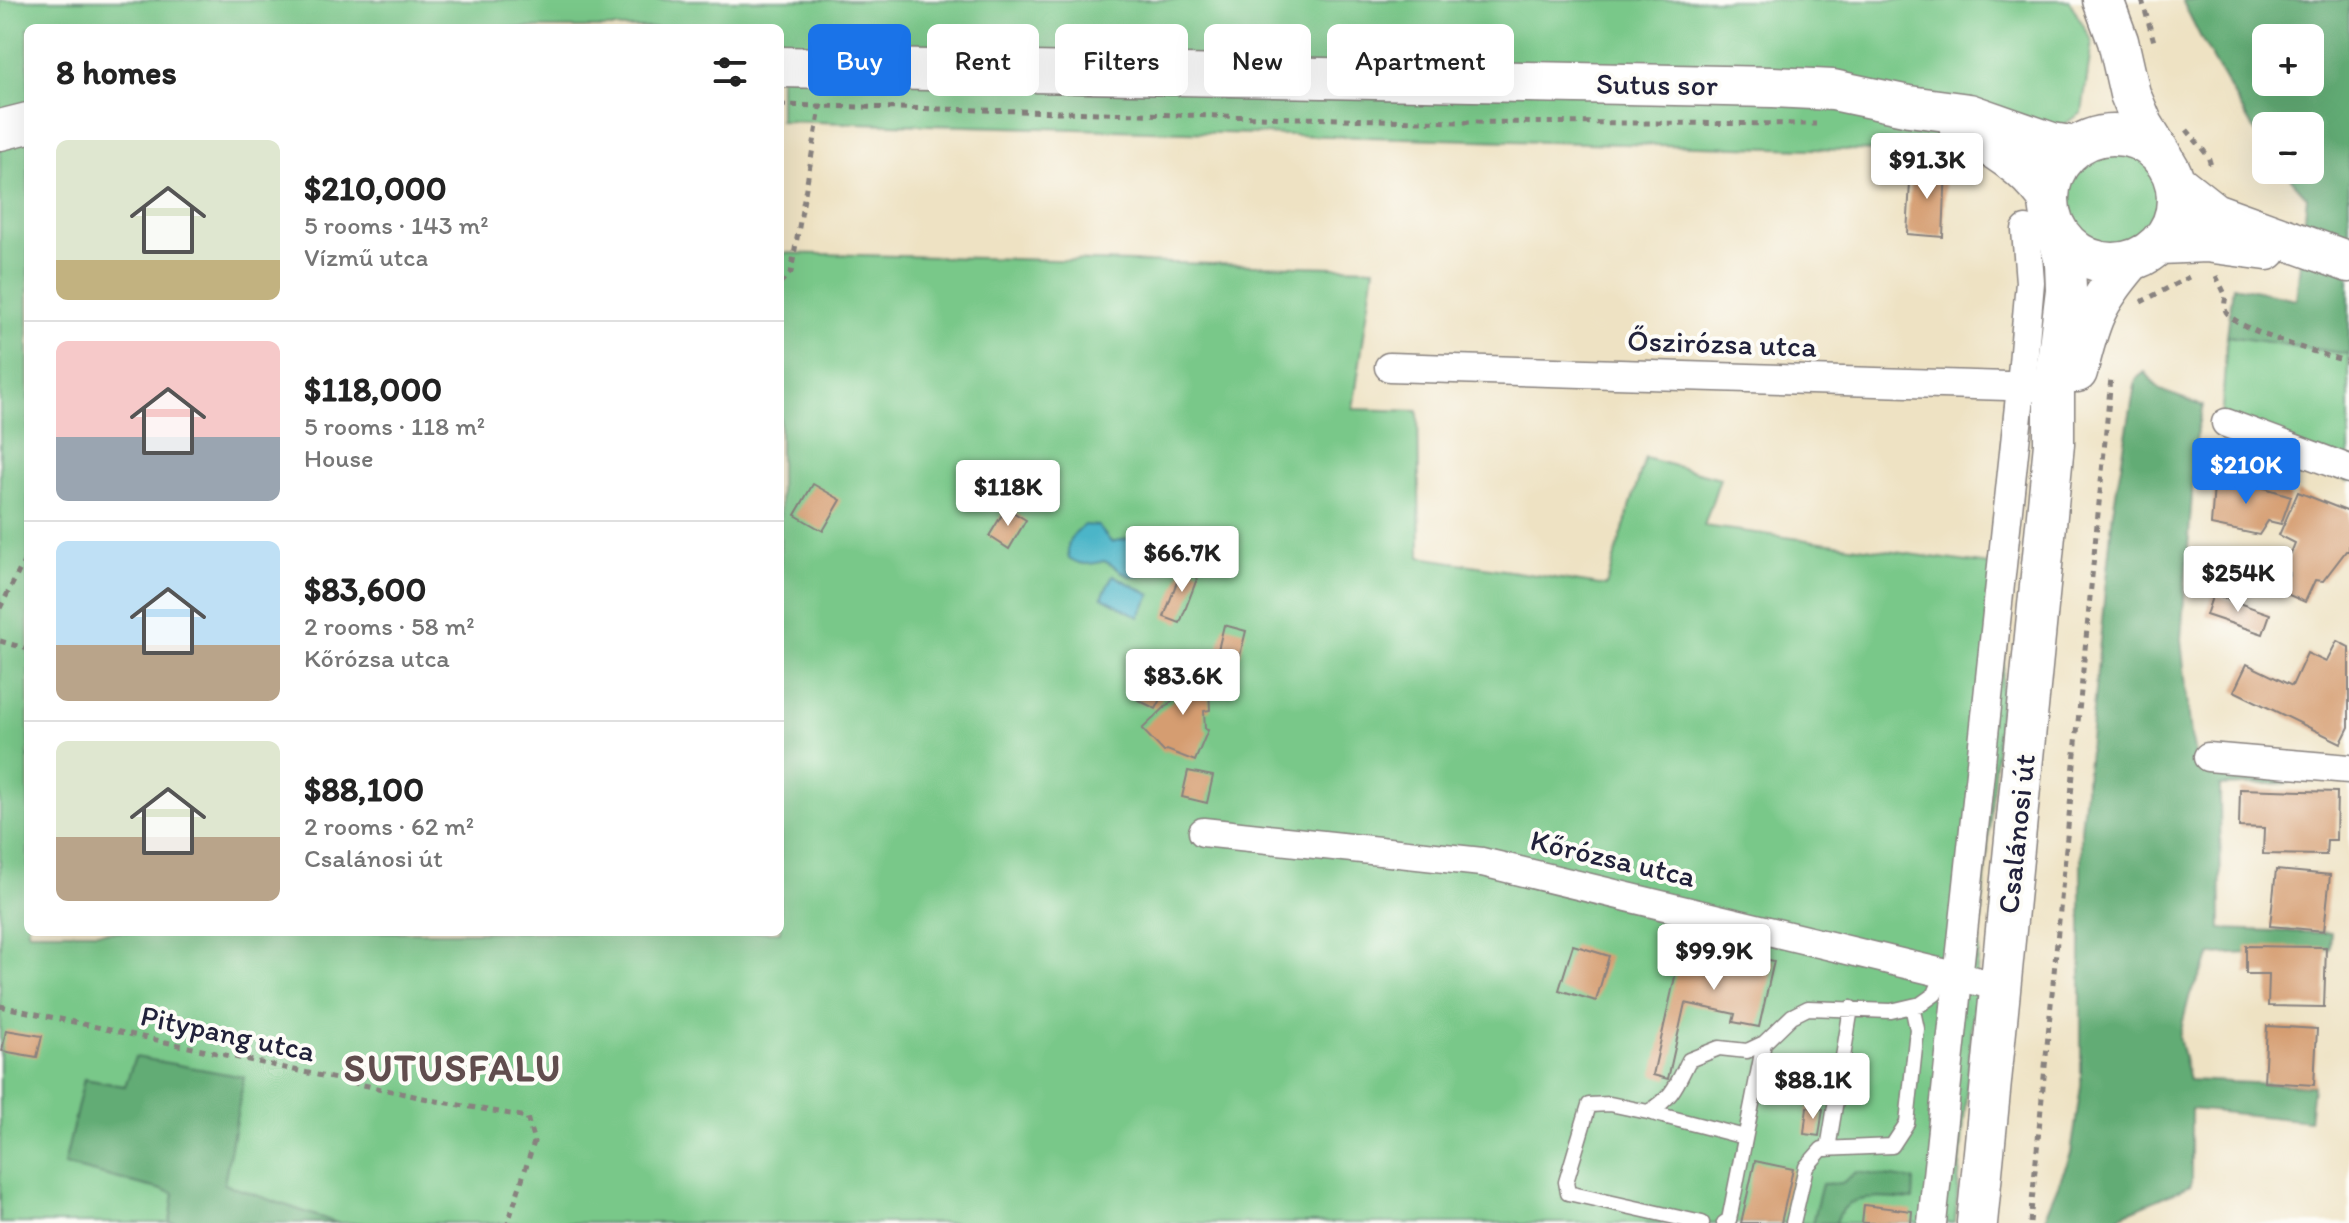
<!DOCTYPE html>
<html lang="en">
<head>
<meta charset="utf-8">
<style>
	body { margin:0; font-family:Itim,sans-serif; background:#f2f2f2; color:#222; height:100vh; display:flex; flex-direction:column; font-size:30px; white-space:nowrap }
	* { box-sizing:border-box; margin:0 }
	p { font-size:26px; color:#767676 }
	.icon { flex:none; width:44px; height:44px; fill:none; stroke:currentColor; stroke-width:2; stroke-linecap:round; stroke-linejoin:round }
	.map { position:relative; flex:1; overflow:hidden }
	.side { position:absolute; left:24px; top:24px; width:760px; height:912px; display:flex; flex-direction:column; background:#fff; border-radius:12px; box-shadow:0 8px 32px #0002 }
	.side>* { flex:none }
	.hud { position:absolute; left:808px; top:24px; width:760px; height:72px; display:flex; gap:16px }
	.buttons { position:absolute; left:2252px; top:24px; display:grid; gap:16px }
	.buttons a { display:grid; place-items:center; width:72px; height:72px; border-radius:12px; background:#fff; box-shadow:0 8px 32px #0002; font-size:40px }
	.price { position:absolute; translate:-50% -68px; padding:0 18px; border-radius:8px; background:#fff; color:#222; font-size:26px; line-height:52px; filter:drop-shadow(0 2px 4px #0008) }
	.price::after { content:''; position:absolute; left:50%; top:48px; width:24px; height:18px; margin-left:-12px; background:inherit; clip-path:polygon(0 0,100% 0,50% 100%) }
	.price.active { background:#1a73e8; color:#fff }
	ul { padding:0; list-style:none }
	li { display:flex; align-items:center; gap:24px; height:200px; padding:0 32px }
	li+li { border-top:2px solid #e0e0e0 }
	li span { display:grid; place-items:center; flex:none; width:224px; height:160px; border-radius:12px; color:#555 }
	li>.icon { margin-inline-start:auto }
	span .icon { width:96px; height:96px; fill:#fffc; stroke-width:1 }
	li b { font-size:34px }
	h2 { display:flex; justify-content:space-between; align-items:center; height:96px; padding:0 32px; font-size:34px }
	.tag { padding:0 28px; border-radius:12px; background:#fff; box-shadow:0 8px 32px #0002; font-size:28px; line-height:72px }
	.tag.active { background:#1a73e8; color:#fff }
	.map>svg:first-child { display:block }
	.green { fill:#79c889; stroke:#4e7562; stroke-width:2 }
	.forest { fill:#62ac75; stroke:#426758; stroke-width:2; fill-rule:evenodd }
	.water { fill:#4bb5c8; stroke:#366c82; stroke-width:2 }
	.building { fill:#d59d71 }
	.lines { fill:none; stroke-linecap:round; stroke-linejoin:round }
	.lane-casing { stroke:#88827f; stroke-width:17 }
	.street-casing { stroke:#88827f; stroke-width:31 }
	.secondary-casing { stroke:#88827f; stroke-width:43 }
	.path { stroke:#88827f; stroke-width:5; stroke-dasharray:6 6; stroke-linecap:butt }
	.lane { stroke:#fff; stroke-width:14 }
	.street { stroke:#fff; stroke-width:28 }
	.secondary { stroke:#fff; stroke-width:40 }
	.labels { text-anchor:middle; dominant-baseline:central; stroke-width:8; stroke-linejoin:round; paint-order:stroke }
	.street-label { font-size:30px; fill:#22223b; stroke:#fdfcf7 }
	.district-label { font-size:38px; font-weight:bold; letter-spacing:2px; fill:#614d4e; stroke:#fdfcf7 }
</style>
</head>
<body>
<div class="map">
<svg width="2349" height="1223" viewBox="0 0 2349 1223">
	<rect width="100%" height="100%" fill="#fdfcf7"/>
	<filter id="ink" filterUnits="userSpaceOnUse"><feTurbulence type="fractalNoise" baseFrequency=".0125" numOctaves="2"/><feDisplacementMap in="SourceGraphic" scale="16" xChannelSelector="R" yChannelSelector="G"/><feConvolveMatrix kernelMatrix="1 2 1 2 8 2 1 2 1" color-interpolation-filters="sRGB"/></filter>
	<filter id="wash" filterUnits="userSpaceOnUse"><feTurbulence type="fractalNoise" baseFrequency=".006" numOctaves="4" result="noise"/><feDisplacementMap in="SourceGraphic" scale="32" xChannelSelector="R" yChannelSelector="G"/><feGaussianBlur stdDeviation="1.8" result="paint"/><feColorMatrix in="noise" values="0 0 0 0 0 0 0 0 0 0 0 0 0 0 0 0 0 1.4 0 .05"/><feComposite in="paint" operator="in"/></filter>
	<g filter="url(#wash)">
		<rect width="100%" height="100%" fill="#eee2c3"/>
		<!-- green -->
		<path class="green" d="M 0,0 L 2069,0 L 2092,42 L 2082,113 L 2051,132 L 1950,112 L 1956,153 L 780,121 L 780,28 L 28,28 L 28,932 L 780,932 L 780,253 L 1374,268 L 1353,409 L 1418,411 L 1420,557 L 1606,586 L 1645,458 L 1720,478 L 1704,526 L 2012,568 L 1955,1223 L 0,1223 Z
			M2063 198a50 50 0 1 1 100 0a50 50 0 1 1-100 0Z
			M 2227,336 L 2349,354 L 2349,481 L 2220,438 Z"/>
		<!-- forest -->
		<path class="forest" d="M 2182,0 L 2349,0 L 2349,354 L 2227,336 L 2233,286 L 2296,299 L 2307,197 L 2283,170 L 2310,170 L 2310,126 L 2266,126 L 2266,151 L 2203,42 ZM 2266,38 L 2310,38 L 2310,82 L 2266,82 Z
			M 2145,372 L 2160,390 L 2203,406 L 2197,429 L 2181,639 L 2191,735 L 2197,764 L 2292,770 L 2289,783 L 2220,786 L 2221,929 L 2331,933 L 2330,949 L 2211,955 L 2190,994 L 2179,1037 L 2189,1080 L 2313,1086 L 2309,1121 L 2191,1109 L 2191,1185 L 2119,1216 L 2118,1223 L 2046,1223 L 2047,1211 L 2071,1154 L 2081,1086 L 2081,830 L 2113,511 L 2136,379 Z
			M 135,1057 L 244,1077 L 224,1184 L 337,1223 L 170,1223 L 174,1193 L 64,1165 L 84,1079 L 125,1086 Z
			M 1856,1172 L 1914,1180 L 1913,1200 C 1887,1199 1844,1190 1836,1223 L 1812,1223 L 1822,1184 L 1842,1183 Z"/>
		<!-- water -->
		<path class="water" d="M 1084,525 L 1098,526 L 1111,542 C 1133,537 1158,533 1152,567 C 1131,589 1124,569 1104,561 C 1090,565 1081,566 1069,558 C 1065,543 1072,534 1084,525 Z
			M 1113,575 L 1151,595 L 1139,617 L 1102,597 Z"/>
		<g id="blocks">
			<!-- building -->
			<path class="building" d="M 1911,165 L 1946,168 L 1943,237 L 1907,234 Z
				M 2215,473 L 2291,496 L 2281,524 L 2268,521 L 2259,535 L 2211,525 Z
				M 813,484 L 841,500 L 823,531 L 795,515 Z
				M 2298,492 L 2349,512 L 2349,551 L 2346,551 L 2323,581 L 2315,580 L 2305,602 L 2282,592 L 2290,573 L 2285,568 L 2295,543 L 2279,535 Z
				M 1006,508 L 1026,520 L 1009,549 L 989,536 Z
				M 1183,565 L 1200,571 L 1180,623 L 1164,617 Z
				M 2213,594 L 2270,614 L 2263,634 L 2206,615 Z
				M 1224,625 L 1246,631 L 1240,655 L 1218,650 Z
				M 2337,641 L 2349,647 L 2349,727 L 2341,743 L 2234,691 L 2247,664 L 2292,686 L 2307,653 L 2326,662 Z
				M 1208,670 L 1210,710 L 1204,711 L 1205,729 L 1208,730 L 1195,761 L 1167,750 L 1164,752 L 1142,729 L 1177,696 L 1175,673 Z
				M 1150,675 L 1169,684 L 1156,709 L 1138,700 Z
				M 1188,771 L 1213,776 L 1207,803 L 1182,797 Z
				M 2240,789 L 2337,792 L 2336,840 L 2327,840 L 2326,855 L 2263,854 L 2264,828 L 2239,827 Z
				M 2276,870 L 2330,875 L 2324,931 L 2270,926 Z
				M 1683,941 L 1774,961 L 1759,1027 L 1733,1022 L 1735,1014 L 1685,1003 L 1668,1079 L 1653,1075 Z
				M 1573,945 L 1609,956 L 1596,1001 L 1559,990 Z
				M 2246,946 L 2326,947 L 2324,1007 L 2268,1006 L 2269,974 L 2246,974 Z
				M 2267,1026 L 2317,1029 L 2314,1085 L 2264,1082 Z
				M 6,1030 L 42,1036 L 37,1057 L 2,1051 Z
				M 1807,1107 L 1823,1109 L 1819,1136 L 1804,1134 Z
				M 1755,1161 L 1793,1169 L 1781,1223 L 1741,1223 Z
				M 1864,1205 L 1912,1211 L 1911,1223 L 1862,1223 Z"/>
		</g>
	</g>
	<g filter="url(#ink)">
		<use href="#blocks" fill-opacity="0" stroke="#88827f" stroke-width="2"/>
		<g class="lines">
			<defs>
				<path id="lane" d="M 1648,1112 L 1745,1137
					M 1828,1149 L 1851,1008
					M 1702,1223 L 1568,1193 L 1566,1182 L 1589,1105 L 1610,1104 L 1648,1112 C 1672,1099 1677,1084 1689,1060 L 1719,1048 L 1747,1051 L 1764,1043 L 1792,1016 L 1808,1008 L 1891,1011 L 1921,1004 L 1935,994 L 1944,972
					M 1724,1223 L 1729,1220 L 1764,1043
					M 1793,1223 L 1806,1167 L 1822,1149 L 1892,1146 L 1907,1123 L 1917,1029 L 1912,1006"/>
				<path id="street" d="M 1389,367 L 2040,387
					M 2226,423 L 2349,469
					M 2208,757 L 2349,769
					M 1203,832 L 1482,862 L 2001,987
					M 1932,1223 L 2021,387 L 2030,282 L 2026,230"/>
				<path id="secondary" d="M 2103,0 L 2118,41 L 2130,94 L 2143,125 L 2162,156
					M 780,67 L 1773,87 L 1833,90 L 1909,106 L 1969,114 L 2052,143 L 2076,147
					M 0,130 L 28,123
					M 1960,131 C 1995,147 2025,166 2048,198
					M2049 199a64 64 0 1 1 128 0a64 64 0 1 1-128 0Z
					M 2176,183 L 2214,213 L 2349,262
					M 2160,244 L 2206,242 L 2267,250
					M 2077,372 C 2090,319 2095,303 2131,261
					M 1977,1223 L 2054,444 L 2054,387 L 2066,290 L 2065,263 L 2058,233"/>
			</defs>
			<!-- lane casing -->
			<use href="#lane" class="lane-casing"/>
			<!-- street casing -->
			<use href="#street" class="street-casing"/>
			<!-- secondary casing -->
			<use href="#secondary" class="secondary-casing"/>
			<!-- path -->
			<path class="path" d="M 2142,0 L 2155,45
				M 780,105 L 1459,122 L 1816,124
				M 2187,130 L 2208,156 L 2212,169
				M 2216,276 L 2226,296 C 2225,301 2223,308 2227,313 C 2243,333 2323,354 2349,362
				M 780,283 L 791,272 L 821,103
				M 2141,302 L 2189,277
				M 0,608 L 28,554
				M 0,641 L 28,649
				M 0,1006 L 437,1101 L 527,1117 L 534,1142 L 508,1223
				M 2030,1223 L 2111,378"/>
			<!-- lane -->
			<use href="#lane" class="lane"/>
			<!-- street -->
			<use href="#street" class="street"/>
			<!-- secondary -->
			<use href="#secondary" class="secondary"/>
		</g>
	</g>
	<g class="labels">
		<!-- street labels -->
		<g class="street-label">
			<text transform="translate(1657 84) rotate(1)">Sutus sor</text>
			<text transform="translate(1722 343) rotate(2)">Őszirózsa utca</text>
			<text transform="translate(2016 834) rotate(-84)">Csalánosi út</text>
			<text transform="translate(1613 858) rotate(13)">Kőrózsa utca</text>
			<text transform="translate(228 1033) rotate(12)">Pitypang utca</text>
		</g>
		<!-- district labels -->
		<g class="district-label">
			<text x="453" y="1068">SUTUSFALU</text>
		</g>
	</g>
</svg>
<div class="buttons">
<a>+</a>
<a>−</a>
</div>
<b class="price" style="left:1927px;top:201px">$91.3K</b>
<b class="price active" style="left:2246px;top:506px">$210K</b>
<b class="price" style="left:1008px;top:528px">$118K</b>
<b class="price" style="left:1182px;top:594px">$66.7K</b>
<b class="price" style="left:2238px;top:614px">$254K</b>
<b class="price" style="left:1183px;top:717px">$83.6K</b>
<b class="price" style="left:1714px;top:992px">$99.9K</b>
<b class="price" style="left:1813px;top:1121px">$88.1K</b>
<div class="hud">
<a class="tag active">Buy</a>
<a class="tag">Rent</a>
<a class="tag">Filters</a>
<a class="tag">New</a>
<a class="tag">Apartment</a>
</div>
<section class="side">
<h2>8 homes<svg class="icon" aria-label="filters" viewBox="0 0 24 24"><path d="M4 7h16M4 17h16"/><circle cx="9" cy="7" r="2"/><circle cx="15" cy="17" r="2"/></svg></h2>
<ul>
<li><span style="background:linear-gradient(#dfe7d0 75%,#c2b280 0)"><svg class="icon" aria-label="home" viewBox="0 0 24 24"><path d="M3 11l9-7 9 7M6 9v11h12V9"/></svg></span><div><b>$210,000</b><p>5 rooms · 143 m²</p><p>Vízmű utca</p></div></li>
<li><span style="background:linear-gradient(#f6c9c9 60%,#9aa5b1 0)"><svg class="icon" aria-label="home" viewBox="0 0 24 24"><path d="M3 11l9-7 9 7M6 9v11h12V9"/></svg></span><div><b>$118,000</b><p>5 rooms · 118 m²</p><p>House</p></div></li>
<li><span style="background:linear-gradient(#bfe0f5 65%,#b9a48a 0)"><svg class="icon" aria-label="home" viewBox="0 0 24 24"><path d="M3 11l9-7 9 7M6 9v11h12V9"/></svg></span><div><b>$83,600</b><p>2 rooms · 58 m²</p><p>Kőrózsa utca</p></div></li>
<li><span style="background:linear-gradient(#dfe7d0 60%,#b9a48a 0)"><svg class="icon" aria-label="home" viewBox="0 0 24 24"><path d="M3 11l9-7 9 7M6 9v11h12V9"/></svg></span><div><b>$88,100</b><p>2 rooms · 62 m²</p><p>Csalánosi út</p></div></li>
</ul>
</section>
</div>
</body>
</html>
